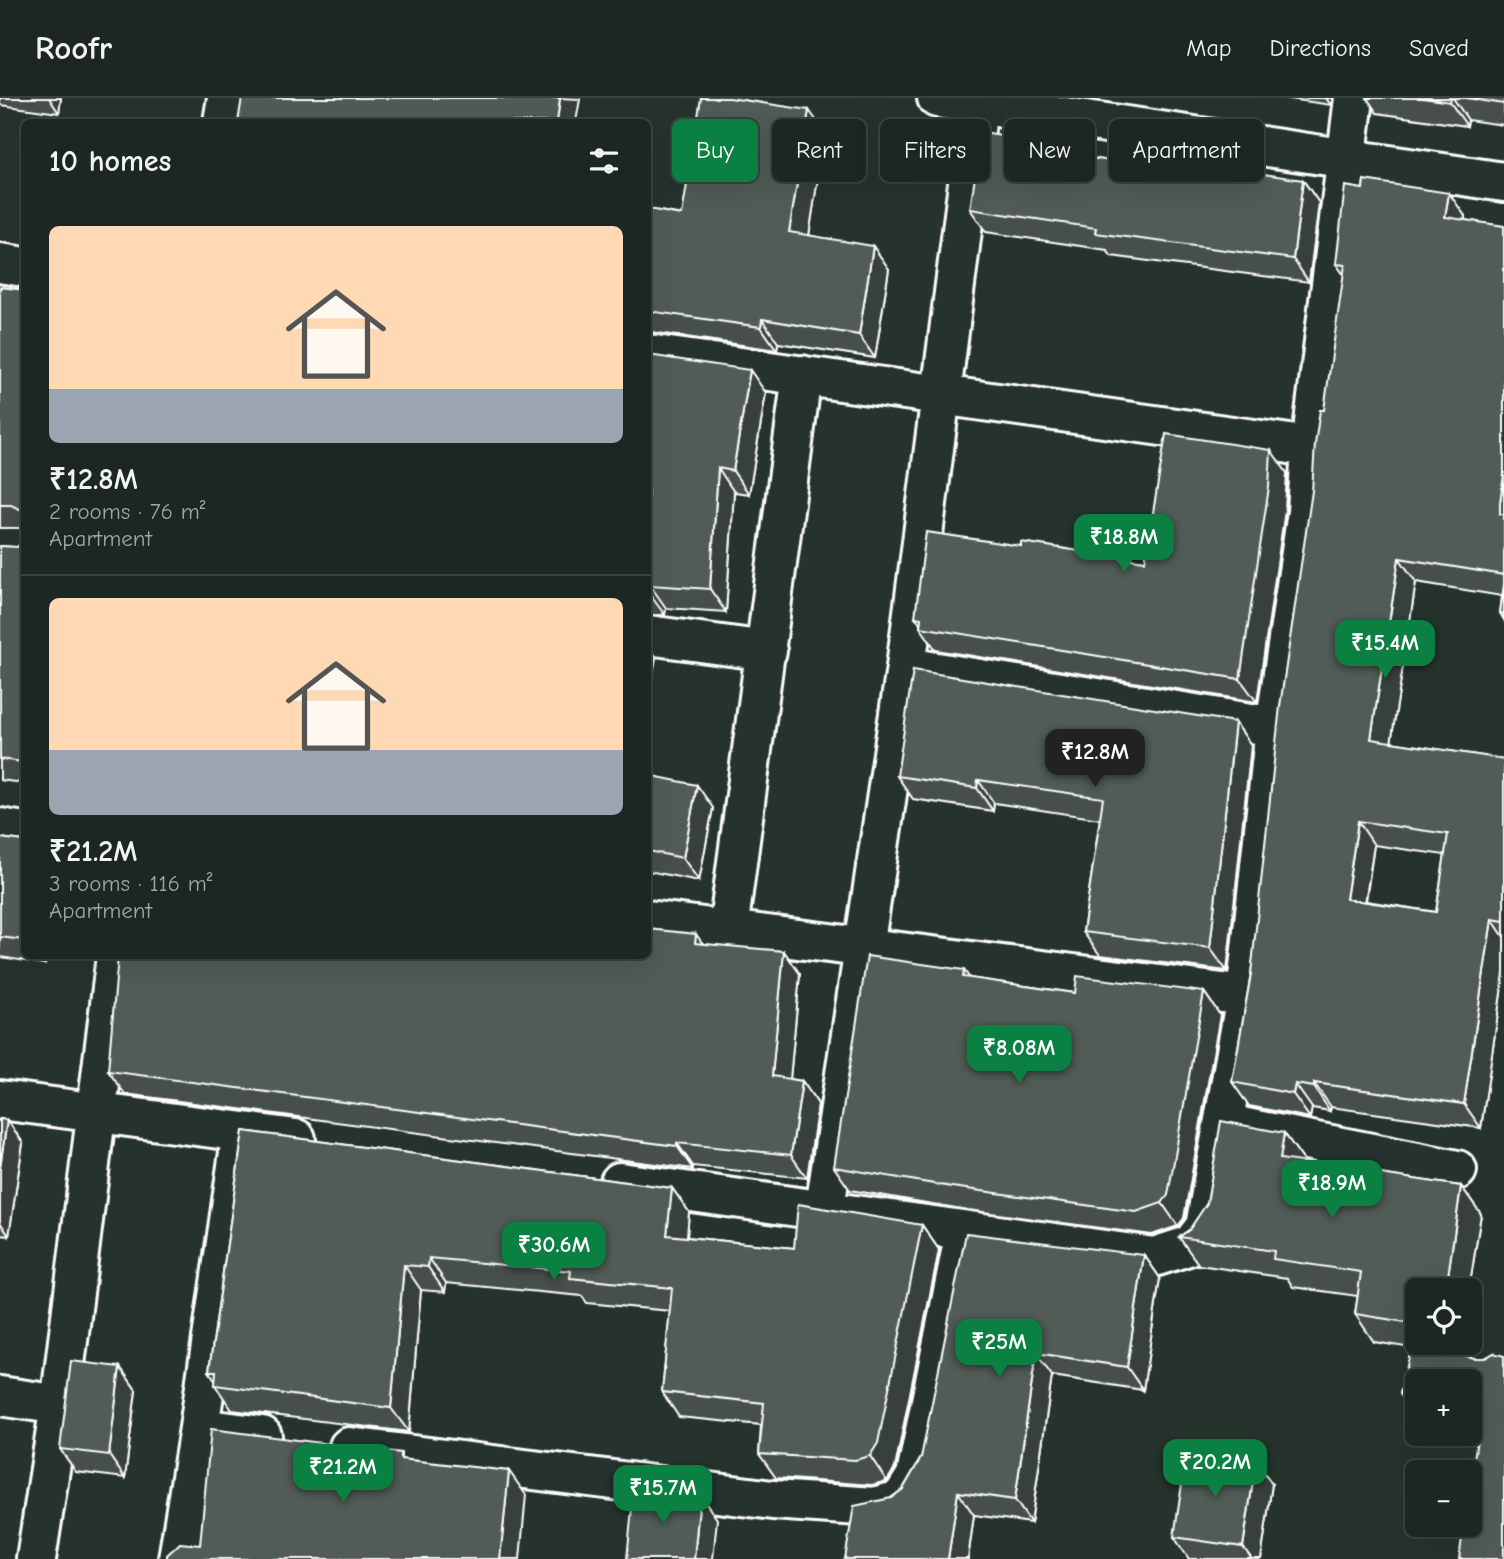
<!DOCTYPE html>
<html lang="en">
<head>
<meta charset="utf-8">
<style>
	body { margin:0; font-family:"Comic Neue",sans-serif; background:#252e2a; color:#f1f3f6; height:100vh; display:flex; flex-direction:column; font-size:26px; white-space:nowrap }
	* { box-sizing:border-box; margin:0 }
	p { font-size:23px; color:#a0a5a5 }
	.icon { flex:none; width:38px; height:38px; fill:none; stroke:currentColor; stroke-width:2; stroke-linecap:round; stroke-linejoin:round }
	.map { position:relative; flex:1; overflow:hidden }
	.panel { position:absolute; left:21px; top:21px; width:630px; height:840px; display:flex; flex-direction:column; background:#1c2622; border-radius:10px; box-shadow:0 7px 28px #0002,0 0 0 2px #3a4340 }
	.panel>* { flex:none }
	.top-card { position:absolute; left:672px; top:21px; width:665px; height:63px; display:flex; gap:14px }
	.controls { position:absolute; left:1405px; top:1180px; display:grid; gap:14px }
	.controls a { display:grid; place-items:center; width:77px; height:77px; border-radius:10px; background:#1c2622; box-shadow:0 7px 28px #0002,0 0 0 2px #3a4340; font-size:35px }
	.price { position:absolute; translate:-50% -60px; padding:0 16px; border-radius:14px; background:#0b8043; color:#fff; font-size:23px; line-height:46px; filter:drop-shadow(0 2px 4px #0008) }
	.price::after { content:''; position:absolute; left:50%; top:42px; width:21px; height:16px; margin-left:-10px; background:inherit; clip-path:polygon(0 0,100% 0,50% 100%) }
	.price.selected { background:#222; color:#fff }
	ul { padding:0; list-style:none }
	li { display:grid; align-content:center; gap:14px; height:371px; padding:0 28px }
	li+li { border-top:2px solid #3a4340 }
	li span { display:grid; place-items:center; height:217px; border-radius:10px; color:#555 }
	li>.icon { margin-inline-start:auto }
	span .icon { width:126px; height:126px; fill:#fffc; stroke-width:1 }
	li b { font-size:30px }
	h2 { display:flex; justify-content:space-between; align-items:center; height:84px; padding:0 28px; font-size:30px }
	.chip { padding:0 24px; border-radius:10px; background:#1c2622; box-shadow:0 7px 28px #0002,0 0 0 2px #3a4340; font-size:24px; line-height:63px }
	.chip.selected { background:#0b8043; color:#fff }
	header { display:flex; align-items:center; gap:42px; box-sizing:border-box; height:98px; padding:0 35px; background:#1c2622; border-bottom:2px solid #3a4340 }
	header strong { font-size:33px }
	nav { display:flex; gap:38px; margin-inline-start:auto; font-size:24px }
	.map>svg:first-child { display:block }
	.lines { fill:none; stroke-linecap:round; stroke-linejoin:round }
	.minor-casing { stroke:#fff; stroke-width:44 }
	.minor { stroke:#26332d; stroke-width:38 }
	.wall { fill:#464f4b; stroke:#fff; stroke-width:2; fill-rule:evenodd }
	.shaded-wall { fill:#39403d; stroke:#fff; stroke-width:2 }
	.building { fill:#515c57; stroke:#fff; stroke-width:2; fill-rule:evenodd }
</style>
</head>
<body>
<header>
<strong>Roofr</strong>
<nav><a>Map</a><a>Directions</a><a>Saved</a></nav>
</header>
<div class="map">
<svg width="1504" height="1461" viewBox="0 0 1504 1461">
	<rect width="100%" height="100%" fill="#26332d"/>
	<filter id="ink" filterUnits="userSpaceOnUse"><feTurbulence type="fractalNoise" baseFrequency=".0143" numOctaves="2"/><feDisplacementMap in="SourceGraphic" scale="14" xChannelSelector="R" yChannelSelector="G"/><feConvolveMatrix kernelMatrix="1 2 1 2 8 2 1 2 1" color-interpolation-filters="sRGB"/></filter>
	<g filter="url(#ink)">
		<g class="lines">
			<defs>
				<path id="minor" d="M 937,0 L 1504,84
					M 223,24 L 227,0
					M 0,165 L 24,169
					M 648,256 L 1311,349
					M 648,537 L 767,553
					M 906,569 L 1275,629
					M 0,730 L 24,734
					M 648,822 L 1246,898
					M 728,832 L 802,277
					M 0,1002 L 296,1041
					M 1236,1028 L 1457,1072
					M 242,1034 L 199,1330 L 262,1338
					M 620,1084 L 1154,1159 L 1191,1147 L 1205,1129 L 1246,898 L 1275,629 L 1307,414 L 1311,349 L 1354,0
					M 825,1110 L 906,569 L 979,0
					M 0,1298 L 60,1307
					M 349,1349 L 773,1402 L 874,1409 L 901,1402 L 916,1378 L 965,1134
					M 36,1461 L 60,1307 L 116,858
					M 178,1461 L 199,1330"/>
			</defs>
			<!-- minor casing -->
			<use href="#minor" class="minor-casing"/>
			<!-- minor -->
			<use href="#minor" class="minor"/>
		</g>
		<!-- wall -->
		<path class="wall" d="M 0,0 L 61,0 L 59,15 L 0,7 Z
			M 1283,0 L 1333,0 L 1331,7 Z
			M 1367,0 L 1504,0 L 1504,27 L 1468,22 L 1467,28 L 1377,15 Z
			M 825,35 L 809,137 L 889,171 L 875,260 L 778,245 L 777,252 L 651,234 L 648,235 L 648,111 L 682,117 Z
			M 1078,58 L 1210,78 L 1303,82 L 1319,105 L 1309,184 L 1111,158 L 1107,152 L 986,134 L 970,111 Z
			M 1465,118 L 1465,122 L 1504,128 L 1504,522 L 1500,515 L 1502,498 L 1416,484 L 1391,644 L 1504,661 L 1504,875 L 1481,1030 L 1331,1009 L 1330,1013 L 1312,1010 L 1310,1020 L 1249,1008 L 1232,984 L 1251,876 L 1344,177 L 1336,166 ZM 1374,747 L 1445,757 L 1436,814 L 1366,803 Z
			M 0,189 L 24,192 L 24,430 L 0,430 Z
			M 648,257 L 766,295 L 749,396 L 734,394 L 726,514 L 666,510 L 665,517 L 648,517 Z
			M 1287,375 L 1285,412 L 1257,604 L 936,552 L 920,529 L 920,525 L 915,519 L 1021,448 L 1145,463 Z
			M 24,443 L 24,685 L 0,682 L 0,448 L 17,449 Z
			M 1235,624 L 1251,647 L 1227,873 L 1100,857 L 1083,834 L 1100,721 L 994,705 L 993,713 L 913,701 L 897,678 Z
			M 648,677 L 713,710 L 699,783 L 648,773 Z
			M 0,740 L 24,743 L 24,858 L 47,858 L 45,866 L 0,859 Z
			M 702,845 L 800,876 L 790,981 L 802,983 L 818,1006 L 807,1080 L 693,1068 L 693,1071 L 125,996 L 108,973 Z
			M 969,880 L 1075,895 L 1204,894 L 1220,917 L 1184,1120 L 1178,1128 L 1152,1137 L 968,1112 L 850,1092 L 834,1069 Z
			M 0,1021 L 7,1022 L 23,1045 L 9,1138 L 0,1137 Z
			M 243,1033 L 672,1090 L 689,1114 L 687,1139 L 794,1150 L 922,1127 L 939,1152 L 895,1370 L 887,1383 L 872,1387 L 776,1380 L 759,1356 L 761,1327 L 679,1319 L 662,1294 L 670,1213 L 587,1205 L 582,1198 L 446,1185 L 445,1194 L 421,1192 L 409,1334 L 232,1312 L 215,1287 L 215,1282 L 209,1273 Z
			M 1284,1035 L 1304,1063 L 1303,1065 L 1461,1088 L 1481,1116 L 1469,1192 L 1418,1192 L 1418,1244 L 1462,1244 L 1453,1254 L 1474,1260 L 1485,1260 L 1494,1255 L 1477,1343 L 1444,1335 L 1470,1335 L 1470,1283 L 1418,1283 L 1418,1321 L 1400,1296 L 1412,1250 L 1374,1244 L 1355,1216 L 1358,1198 L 1293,1189 L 1287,1180 L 1199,1167 L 1179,1139 L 1189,1132 Z
			M 1144,1157 L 1160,1180 L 1143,1292 L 1052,1278 L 1031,1425 L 974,1417 L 968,1461 L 845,1461 L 891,1400 L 903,1391 L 921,1360 Z
			M 120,1269 L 136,1292 L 125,1380 L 76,1374 L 60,1351 Z
			M 1256,1363 L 1272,1386 L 1261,1461 L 1189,1461 L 1174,1439 Z"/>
		<!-- shaded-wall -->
		<path class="shaded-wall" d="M 49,0 L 61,0 L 59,15 Z
			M 560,0 L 580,1 L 576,24 L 557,24 Z
			M 1326,0 L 1333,0 L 1331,7 Z
			M 1451,0 L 1453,0 L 1468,22 L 1467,28 L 1450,4 Z
			M 809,12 L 825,35 L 806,157 L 789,134 Z
			M 1072,48 L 1088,71 L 1070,57 Z
			M 1303,82 L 1319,105 L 1309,184 L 1293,161 Z
			M 1449,95 L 1465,118 L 1462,143 L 1445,119 Z
			M 873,148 L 889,171 L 875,260 L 859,237 Z
			M 762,221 L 778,245 L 777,252 L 761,229 Z
			M 750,272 L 766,295 L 749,396 L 733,373 Z
			M 1271,352 L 1287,375 L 1285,412 L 1257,604 L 1240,581 Z
			M 718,370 L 734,394 L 726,514 L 710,491 Z
			M 1504,377 L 1504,421 L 1500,416 L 1500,404 Z
			M 1399,460 L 1416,484 L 1388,665 L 1371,641 Z
			M 650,487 L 666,510 L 665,517 L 648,494 Z
			M 648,548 L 656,560 L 648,602 Z
			M 1235,624 L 1251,647 L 1227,873 L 1210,850 Z
			M 978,682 L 994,705 L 993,713 L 977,690 Z
			M 697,687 L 713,710 L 699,783 L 683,760 Z
			M 1358,723 L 1374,747 L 1362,825 L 1346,801 Z
			M 1492,821 L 1504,839 L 1504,875 L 1481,1030 L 1464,1006 Z
			M 696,836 L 712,859 L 695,845 Z
			M 784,853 L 800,876 L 788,1002 L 772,978 Z
			M 40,858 L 47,858 L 45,866 Z
			M 964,872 L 980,895 L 963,879 Z
			M 1204,894 L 1220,917 L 1184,1120 L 1178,1128 L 1162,1105 Z
			M 802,983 L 818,1006 L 807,1080 L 791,1057 Z
			M 1314,985 L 1331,1009 L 1330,1013 L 1314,989 Z
			M 1295,986 L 1312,1010 L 1310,1020 L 1293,996 Z
			M 7,1022 L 23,1045 L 9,1138 L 0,1124 L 0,1069 Z
			M 1284,1035 L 1304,1063 L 1300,1090 L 1280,1061 Z
			M 677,1045 L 693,1068 L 693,1071 L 677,1048 Z
			M 1461,1088 L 1481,1116 L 1469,1192 L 1446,1192 Z
			M 672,1090 L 689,1114 L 685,1162 L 667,1137 Z
			M 922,1127 L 939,1152 L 895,1370 L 887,1383 L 870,1358 Z
			M 1144,1157 L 1160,1180 L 1143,1292 L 1127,1269 Z
			M 429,1160 L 446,1185 L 445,1194 L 428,1169 Z
			M 404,1167 L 421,1192 L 409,1334 L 391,1310 Z
			M 1036,1255 L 1052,1278 L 1031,1425 L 1015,1402 Z
			M 120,1269 L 136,1292 L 125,1380 L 109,1357 Z
			M 1256,1363 L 1272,1386 L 1261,1461 L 1252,1461 L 1243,1449 Z
			M 509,1373 L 526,1397 L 520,1461 L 500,1461 Z
			M 958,1394 L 974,1417 L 968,1461 L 948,1461 Z
			M 700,1397 L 717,1421 L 713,1461 L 694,1461 Z"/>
		<!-- building -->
		<path class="building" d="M 242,0 L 560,0 L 557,24 L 238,24 Z
			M 701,0 L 730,0 L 809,12 L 789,134 L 873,148 L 859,237 L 762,221 L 761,229 L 648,213 L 648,111 L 682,117 Z
			M 1422,0 L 1451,0 L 1450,4 Z
			M 1466,0 L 1504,0 L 1504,6 Z
			M 982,34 L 1072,48 L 1070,57 L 1210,78 L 1211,68 L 1303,82 L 1293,161 L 1095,135 L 1096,130 L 970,111 Z
			M 1364,82 L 1449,95 L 1445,119 L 1504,128 L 1504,377 L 1500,404 L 1500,416 L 1504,416 L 1504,477 L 1399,460 L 1371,641 L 1504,661 L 1504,823 L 1492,821 L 1464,1006 L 1314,985 L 1314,989 L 1295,986 L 1293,996 L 1232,984 L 1251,876 L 1280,608 L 1312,393 L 1315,346 L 1320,312 L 1324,312 L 1345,167 L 1336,166 L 1345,88 L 1363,91 ZM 1358,723 L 1448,736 L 1436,814 L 1346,801 Z
			M 0,189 L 24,192 L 24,416 L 22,412 L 11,407 L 0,407 Z
			M 648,257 L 750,272 L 733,373 L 718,370 L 710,491 L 650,487 L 648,494 Z
			M 1166,336 L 1271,352 L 1269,389 L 1240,581 L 920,529 L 921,520 L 915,519 L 926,434 L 1021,448 L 1021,444 L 1145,463 Z
			M 24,443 L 24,664 L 0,661 L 0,448 L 17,449 Z
			M 1504,486 L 1504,516 L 1500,515 Z
			M 913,572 L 1235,624 L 1210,850 L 1083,834 L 1103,700 L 978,682 L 977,690 L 897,678 Z
			M 648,677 L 697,687 L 683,760 L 648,753 Z
			M 0,740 L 24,743 L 24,842 L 0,839 Z
			M 648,831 L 696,836 L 695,845 L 784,853 L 772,978 L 802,983 L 791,1057 L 677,1045 L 677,1048 L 108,973 L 118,858 L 648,858 Z
			M 867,858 L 964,872 L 963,879 L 1075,895 L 1077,878 L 1204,894 L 1168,1097 L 1162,1105 L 1136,1114 L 952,1089 L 834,1069 Z
			M 0,1021 L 7,1022 L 0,1069 Z
			M 1221,1023 L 1284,1035 L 1280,1061 L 1461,1088 L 1446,1192 L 1418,1192 L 1418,1226 L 1355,1216 L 1361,1174 L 1273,1161 L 1274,1153 L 1179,1139 L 1189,1132 L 1207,1105 Z
			M 243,1033 L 672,1090 L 667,1137 L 794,1150 L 798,1106 L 922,1127 L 878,1345 L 870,1358 L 855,1362 L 759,1356 L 764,1305 L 662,1294 L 672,1190 L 570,1180 L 571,1173 L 429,1160 L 428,1169 L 404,1167 L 391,1310 L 215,1287 L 216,1273 L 209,1273 Z
			M 966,1135 L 1144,1157 L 1127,1269 L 1036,1255 L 1015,1402 L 958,1394 L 948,1461 L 845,1461 L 854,1408 L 891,1400 L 903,1391 L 921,1360 Z
			M 1415,1236 L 1418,1237 L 1418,1244 L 1434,1244 L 1441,1251 L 1474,1260 L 1485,1260 L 1494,1255 L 1504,1258 L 1504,1461 L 1459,1461 L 1464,1426 L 1470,1426 L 1470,1387 L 1481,1316 L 1470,1313 L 1470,1283 L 1418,1283 L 1418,1300 L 1400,1296 Z
			M 71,1263 L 120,1269 L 109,1357 L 60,1351 Z
			M 211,1331 L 401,1355 L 401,1361 L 509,1373 L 500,1461 L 167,1461 L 167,1457 L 180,1445 L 200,1447 Z
			M 1187,1353 L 1256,1363 L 1243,1449 L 1174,1439 Z
			M 634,1390 L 700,1397 L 694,1461 L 627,1461 Z"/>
	</g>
</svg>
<div class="controls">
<a><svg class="icon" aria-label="locate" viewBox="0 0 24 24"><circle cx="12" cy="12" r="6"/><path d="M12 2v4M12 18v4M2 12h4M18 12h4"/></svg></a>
<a>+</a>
<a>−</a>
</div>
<b class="price" style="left:1124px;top:476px">₹18.8M</b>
<b class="price" style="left:1385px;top:582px">₹15.4M</b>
<b class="price selected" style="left:1095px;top:691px">₹12.8M</b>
<b class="price" style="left:1019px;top:987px">₹8.08M</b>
<b class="price" style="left:1332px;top:1122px">₹18.9M</b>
<b class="price" style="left:554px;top:1184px">₹30.6M</b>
<b class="price" style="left:999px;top:1281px">₹25M</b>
<b class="price" style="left:1215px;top:1401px">₹20.2M</b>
<b class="price" style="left:343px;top:1406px">₹21.2M</b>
<b class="price" style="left:663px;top:1427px">₹15.7M</b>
<div class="top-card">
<a class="chip selected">Buy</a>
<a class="chip">Rent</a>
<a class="chip">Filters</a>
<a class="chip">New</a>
<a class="chip">Apartment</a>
</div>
<section class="panel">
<h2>10 homes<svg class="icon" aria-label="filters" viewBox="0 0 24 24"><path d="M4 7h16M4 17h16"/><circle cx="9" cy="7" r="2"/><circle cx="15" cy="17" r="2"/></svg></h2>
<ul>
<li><span style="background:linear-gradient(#ffd9b3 75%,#9aa5b1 0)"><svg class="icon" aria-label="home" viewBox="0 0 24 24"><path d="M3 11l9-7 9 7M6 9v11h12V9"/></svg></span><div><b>₹12.8M</b><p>2 rooms · 76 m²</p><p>Apartment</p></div></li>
<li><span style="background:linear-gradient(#ffd9b3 70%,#9aa5b1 0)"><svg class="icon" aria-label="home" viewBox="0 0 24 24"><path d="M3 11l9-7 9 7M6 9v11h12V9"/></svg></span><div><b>₹21.2M</b><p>3 rooms · 116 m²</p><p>Apartment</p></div></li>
</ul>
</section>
</div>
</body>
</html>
